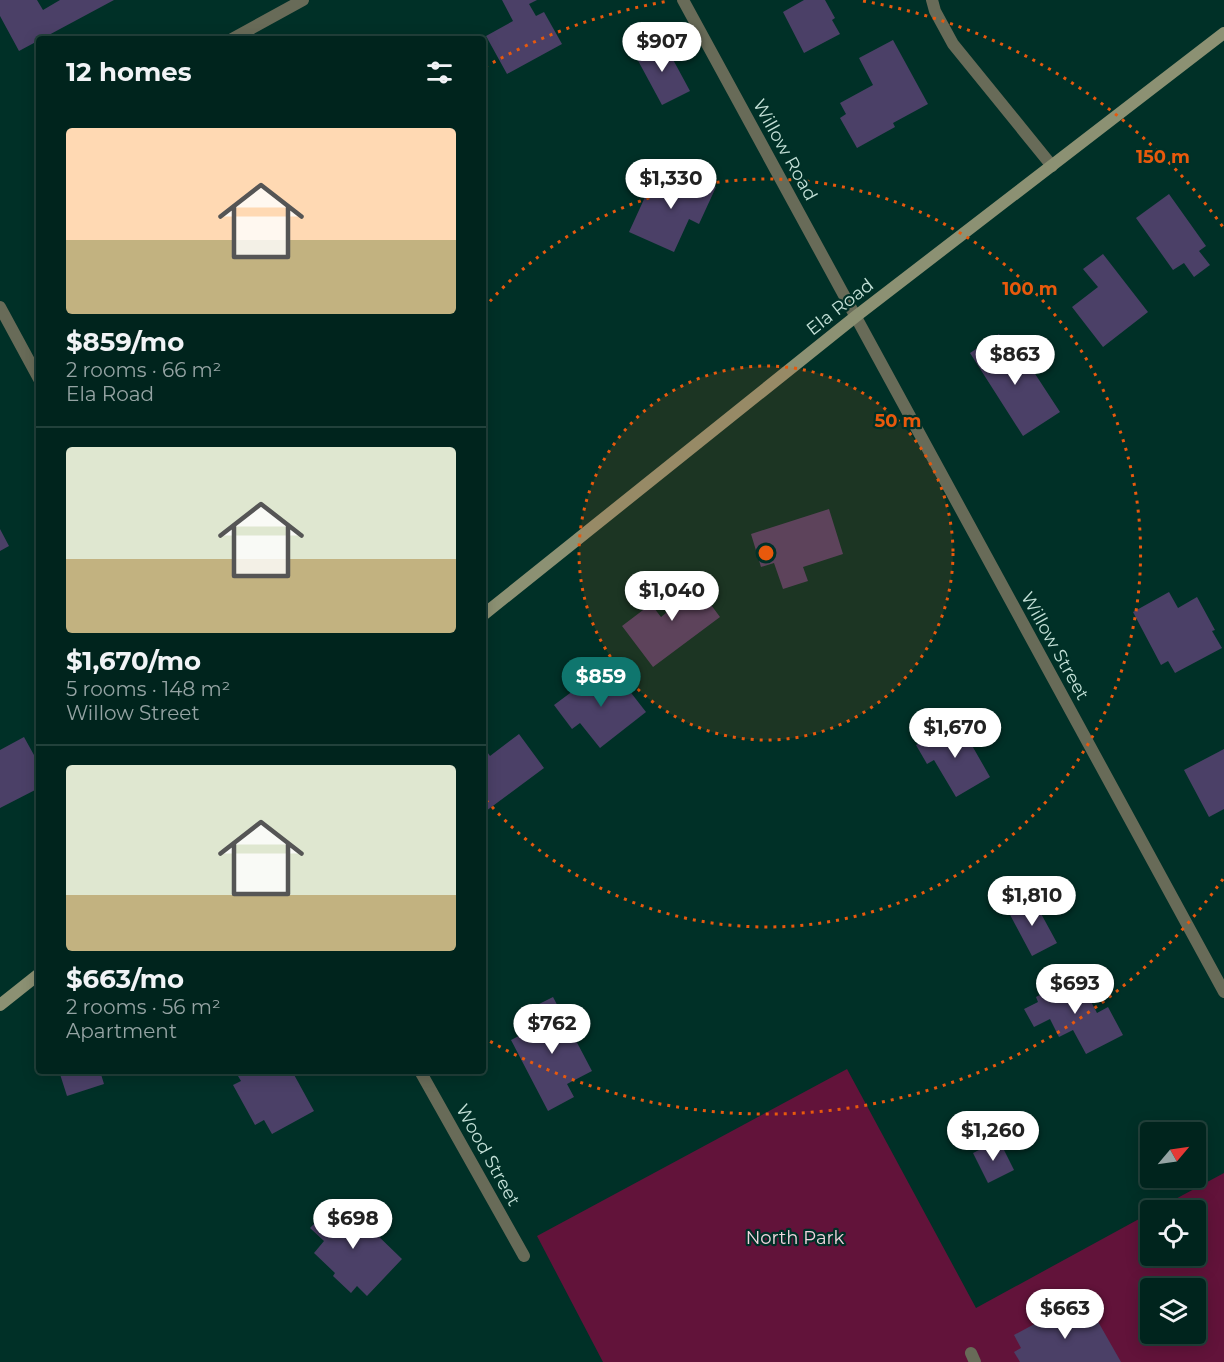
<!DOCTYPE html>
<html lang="en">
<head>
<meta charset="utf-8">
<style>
	body { margin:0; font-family:Montserrat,sans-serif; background:#0a2c26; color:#f1f3f6; height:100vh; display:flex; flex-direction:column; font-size:22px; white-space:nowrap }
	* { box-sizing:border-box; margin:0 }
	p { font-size:20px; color:#95a4a4 }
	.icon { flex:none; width:33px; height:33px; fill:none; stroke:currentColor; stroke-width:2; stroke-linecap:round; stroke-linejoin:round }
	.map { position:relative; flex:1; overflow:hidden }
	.side { position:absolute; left:36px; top:36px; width:450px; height:1038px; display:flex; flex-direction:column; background:#00241d; border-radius:6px; box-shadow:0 3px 15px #0003,0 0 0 2px #22413b }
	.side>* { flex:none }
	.needle { width:39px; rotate:61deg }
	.fabs { position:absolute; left:1140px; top:1122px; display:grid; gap:12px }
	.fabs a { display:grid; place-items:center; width:66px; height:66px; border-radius:6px; background:#00241d; box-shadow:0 3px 15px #0003,0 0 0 2px #22413b; font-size:30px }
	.price { position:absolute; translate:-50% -51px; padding:0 14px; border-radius:21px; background:#fff; color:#222; font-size:20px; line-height:39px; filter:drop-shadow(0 2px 3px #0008) }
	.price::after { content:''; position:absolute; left:50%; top:36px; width:18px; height:14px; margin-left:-9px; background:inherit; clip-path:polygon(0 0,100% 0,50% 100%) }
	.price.on { background:#0f766e; color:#fff }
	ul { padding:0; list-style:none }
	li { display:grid; align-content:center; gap:12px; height:318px; padding:0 30px }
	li+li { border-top:2px solid #22413b }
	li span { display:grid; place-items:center; height:186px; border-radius:6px; color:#555 }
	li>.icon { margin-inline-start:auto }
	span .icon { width:108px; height:108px; fill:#fffc; stroke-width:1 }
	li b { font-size:26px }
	h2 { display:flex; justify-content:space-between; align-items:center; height:72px; padding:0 30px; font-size:26px }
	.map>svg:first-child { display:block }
	.green { fill:#62133a; fill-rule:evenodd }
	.building { fill:#4b4067 }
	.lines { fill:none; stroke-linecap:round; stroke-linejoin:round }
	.lane { stroke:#686b58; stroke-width:12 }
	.street { stroke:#686b58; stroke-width:12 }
	.secondary { stroke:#8c9173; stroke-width:12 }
	.ring { fill:none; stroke:#e8590c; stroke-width:3; stroke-dasharray:3 6 }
	.labels { text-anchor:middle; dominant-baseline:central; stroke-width:4.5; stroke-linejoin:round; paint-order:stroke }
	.street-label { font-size:18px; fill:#c4e1d8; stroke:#003027 }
	.park-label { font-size:18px; fill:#f1d5de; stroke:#003027 }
	.centre { fill:#e8590c; stroke:#003027; stroke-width:3 }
	.ring-label { font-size:18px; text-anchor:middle; font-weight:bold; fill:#e8590c; stroke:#003027; stroke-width:4.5; stroke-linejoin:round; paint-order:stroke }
</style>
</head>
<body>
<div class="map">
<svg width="1224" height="1362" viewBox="0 0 1224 1362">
	<rect width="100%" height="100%" fill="#003027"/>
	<!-- green -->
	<path class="green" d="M 847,1069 L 976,1308 L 1150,1213 L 1150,1256 L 1196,1256 L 1196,1210 L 1155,1210 L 1224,1173 L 1224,1362 L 603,1362 L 537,1236 ZM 1150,1288 L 1196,1288 L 1196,1334 L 1150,1334 Z"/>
	<!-- building -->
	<path class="building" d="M 0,0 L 37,0 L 43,10 L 60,0 L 114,0 L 19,51 L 0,16 Z
		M 502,0 L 537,0 L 529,4 L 536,16 L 544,12 L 562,44 L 507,74 L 486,36 L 513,21 Z
		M 804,0 L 825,0 L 835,18 L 832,20 L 840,34 L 804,53 L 783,12 Z
		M 893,40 L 928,104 L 893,123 L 895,127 L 857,148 L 840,118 L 846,114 L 840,103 L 873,85 L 859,58 Z
		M 663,41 L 690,91 L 662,105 L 635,55 Z
		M 656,173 L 684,186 L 690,175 L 716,187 L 699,224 L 689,219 L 674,252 L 629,232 Z
		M 1169,194 L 1206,246 L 1199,251 L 1210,265 L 1194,277 L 1184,263 L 1173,270 L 1136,218 Z
		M 1103,254 L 1148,312 L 1103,347 L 1072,307 L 1098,287 L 1083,269 Z
		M 999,334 L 1019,365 L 1026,360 L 1060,412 L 1023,436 L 970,353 Z
		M 829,509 L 843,554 L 803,567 L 808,581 L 783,589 L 774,563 L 761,567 L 751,534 Z
		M 0,529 L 9,546 L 0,551 Z
		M 688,574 L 720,617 L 653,667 L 622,626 L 651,604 L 661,617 L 673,607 L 663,593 Z
		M 1169,592 L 1178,608 L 1197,597 L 1215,630 L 1212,631 L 1222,648 L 1175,673 L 1168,661 L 1161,665 L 1133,612 Z
		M 614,671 L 646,712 L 600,748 L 580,723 L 572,729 L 554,705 L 593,676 L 599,683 Z
		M 958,721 L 990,777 L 956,797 L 934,760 L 927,764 L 916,745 Z
		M 519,734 L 544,768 L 486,811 L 483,807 L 483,746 L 490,756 Z
		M 24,737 L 34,755 L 39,753 L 39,788 L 0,808 L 0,750 Z
		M 1224,749 L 1224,809 L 1209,817 L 1184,770 Z
		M 1032,897 L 1057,943 L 1032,956 L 1008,911 Z
		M 1077,975 L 1097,1013 L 1108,1007 L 1123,1035 L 1086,1054 L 1073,1030 L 1059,1037 L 1050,1019 L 1034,1027 L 1024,1009 L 1038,1002 L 1036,997 Z
		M 553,997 L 592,1071 L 567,1084 L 574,1097 L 548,1111 L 511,1040 L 542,1024 L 533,1007 Z
		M 59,1071 L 100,1071 L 104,1084 L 67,1096 Z
		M 235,1071 L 292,1071 L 314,1111 L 272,1134 L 264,1120 L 255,1125 L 233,1085 L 241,1081 Z
		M 999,1140 L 1014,1170 L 988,1183 L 973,1153 Z
		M 338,1199 L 361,1220 L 355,1226 L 367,1237 L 373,1231 L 402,1259 L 367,1296 L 357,1286 L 351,1293 L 333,1276 L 335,1273 L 314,1253 L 324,1241 L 310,1228 Z
		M 1077,1301 L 1089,1322 L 1096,1318 L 1121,1362 L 1020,1362 L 1014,1352 L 1021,1348 L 1014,1335 Z"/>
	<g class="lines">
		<!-- lane -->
		<path class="lane" d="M 932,0 L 935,11 L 953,44 L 1052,166
			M 971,1353 L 975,1362"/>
		<!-- street -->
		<path class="street" d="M 683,0 L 1224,992
			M 232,39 L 303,0
			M 0,307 L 39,379
			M 420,1071 L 524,1256"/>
		<!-- secondary -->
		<path class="secondary" d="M 483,615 L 855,317 L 1224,33
			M 0,1005 L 39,974"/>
	</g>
	<!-- distance rings -->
	<circle cx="766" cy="553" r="187" fill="#e8590c" fill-opacity=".12"/>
	<g class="ring">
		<circle cx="766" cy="553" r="187"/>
		<path d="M484 308A374 374 0 1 1 484 798"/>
		<path d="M1223 879A561 561 0 0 1 486 1039M485 67A561 561 0 0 1 669 1M863 1A561 561 0 0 1 1223 227"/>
	</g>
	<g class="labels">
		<!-- street labels -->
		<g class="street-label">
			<text transform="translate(785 150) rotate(61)">Willow Road</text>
			<text transform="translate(840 307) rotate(-38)">Ela Road</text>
			<text transform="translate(1055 646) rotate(61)">Willow Street</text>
			<text transform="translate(488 1155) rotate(61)">Wood Street</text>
		</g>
		<!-- park labels -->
		<g class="park-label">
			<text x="795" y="1238">North Park</text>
		</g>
	</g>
	<circle cx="766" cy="553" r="9" class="centre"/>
	<g class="ring-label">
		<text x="1163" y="163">150 m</text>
		<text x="1030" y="295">100 m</text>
		<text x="898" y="427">50 m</text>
	</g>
</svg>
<div class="fabs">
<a><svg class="needle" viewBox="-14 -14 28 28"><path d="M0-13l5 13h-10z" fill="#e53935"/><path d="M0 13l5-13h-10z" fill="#95a4a4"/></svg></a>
<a><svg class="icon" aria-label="locate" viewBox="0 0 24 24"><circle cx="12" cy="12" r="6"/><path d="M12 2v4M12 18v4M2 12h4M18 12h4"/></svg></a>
<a><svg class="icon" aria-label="layers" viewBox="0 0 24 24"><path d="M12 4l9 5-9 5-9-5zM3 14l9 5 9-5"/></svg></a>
</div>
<b class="price" style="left:662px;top:73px">$907</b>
<b class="price" style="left:671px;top:210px">$1,330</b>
<b class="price" style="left:1015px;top:386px">$863</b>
<b class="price" style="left:672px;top:622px">$1,040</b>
<b class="price on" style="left:601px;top:708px">$859</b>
<b class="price" style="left:955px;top:759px">$1,670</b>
<b class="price" style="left:1032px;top:927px">$1,810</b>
<b class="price" style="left:1075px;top:1015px">$693</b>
<b class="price" style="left:552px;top:1055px">$762</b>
<b class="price" style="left:993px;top:1162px">$1,260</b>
<b class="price" style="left:353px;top:1250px">$698</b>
<b class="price" style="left:1065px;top:1340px">$663</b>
<section class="side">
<h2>12 homes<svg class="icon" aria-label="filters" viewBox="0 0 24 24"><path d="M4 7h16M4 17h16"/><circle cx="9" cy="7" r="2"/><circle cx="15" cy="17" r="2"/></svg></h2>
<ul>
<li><span style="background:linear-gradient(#ffd9b3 60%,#c2b280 0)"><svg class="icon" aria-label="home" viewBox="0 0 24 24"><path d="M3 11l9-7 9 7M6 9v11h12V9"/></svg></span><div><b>$859/mo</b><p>2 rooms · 66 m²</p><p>Ela Road</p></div></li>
<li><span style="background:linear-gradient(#dfe7d0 60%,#c2b280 0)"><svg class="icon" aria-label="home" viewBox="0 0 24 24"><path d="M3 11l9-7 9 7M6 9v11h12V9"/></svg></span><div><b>$1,670/mo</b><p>5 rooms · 148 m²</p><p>Willow Street</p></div></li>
<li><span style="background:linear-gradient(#dfe7d0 70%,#c2b280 0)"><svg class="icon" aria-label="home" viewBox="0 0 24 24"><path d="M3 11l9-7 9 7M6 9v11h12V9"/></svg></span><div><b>$663/mo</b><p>2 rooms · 56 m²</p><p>Apartment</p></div></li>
</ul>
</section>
</div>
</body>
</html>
